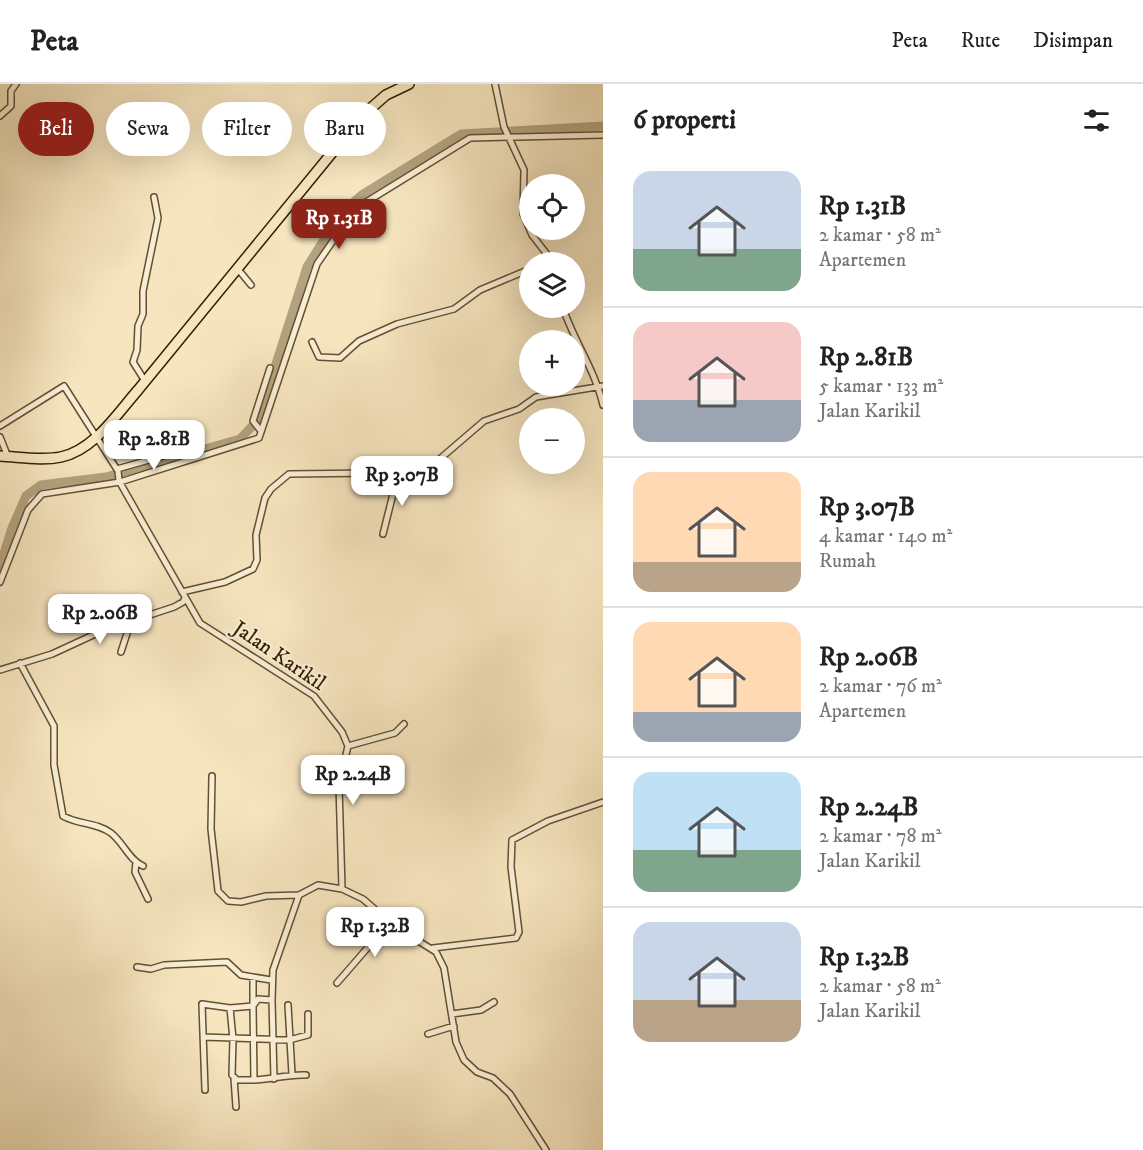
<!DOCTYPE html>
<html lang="id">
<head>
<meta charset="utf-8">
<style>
	body { margin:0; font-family:"IM FELL DW Pica",serif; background:#f2f2f2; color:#222; height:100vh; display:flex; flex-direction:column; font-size:22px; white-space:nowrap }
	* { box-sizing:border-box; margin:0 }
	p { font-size:20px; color:#767676 }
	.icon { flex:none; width:33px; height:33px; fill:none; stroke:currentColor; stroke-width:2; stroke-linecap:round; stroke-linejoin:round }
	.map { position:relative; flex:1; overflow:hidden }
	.details { display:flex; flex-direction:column; background:#fff; width:540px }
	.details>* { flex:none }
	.top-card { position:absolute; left:18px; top:18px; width:495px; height:54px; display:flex; gap:12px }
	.tools { position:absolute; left:519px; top:90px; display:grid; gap:12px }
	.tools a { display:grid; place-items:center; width:66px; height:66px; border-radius:50%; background:#fff; box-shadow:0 6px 24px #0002; font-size:30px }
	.price { position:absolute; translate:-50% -51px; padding:0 14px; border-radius:12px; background:#fff; color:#222; font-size:20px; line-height:39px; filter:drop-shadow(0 2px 3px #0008) }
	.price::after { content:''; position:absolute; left:50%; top:36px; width:18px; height:14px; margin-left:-9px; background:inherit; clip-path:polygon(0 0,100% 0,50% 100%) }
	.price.active { background:#8f2418; color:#fff }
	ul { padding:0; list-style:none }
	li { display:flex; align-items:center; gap:18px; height:150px; padding:0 30px }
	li+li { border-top:2px solid #e0e0e0 }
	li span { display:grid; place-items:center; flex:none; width:168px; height:120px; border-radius:18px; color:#555 }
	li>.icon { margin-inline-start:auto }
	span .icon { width:72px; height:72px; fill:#fffc; stroke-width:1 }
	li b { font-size:26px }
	h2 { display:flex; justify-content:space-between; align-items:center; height:72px; padding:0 30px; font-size:26px }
	.tag { padding:0 21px; border-radius:27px; background:#fff; box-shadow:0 6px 24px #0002; font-size:21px; line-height:54px }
	.tag.active { background:#8f2418; color:#fff }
	header { display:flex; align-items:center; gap:36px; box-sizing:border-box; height:84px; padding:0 30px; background:#fff; border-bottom:2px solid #e0e0e0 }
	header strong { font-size:28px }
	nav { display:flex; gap:33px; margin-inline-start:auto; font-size:21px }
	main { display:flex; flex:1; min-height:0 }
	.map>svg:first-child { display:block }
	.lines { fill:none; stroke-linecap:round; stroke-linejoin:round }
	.river { stroke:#b3a27f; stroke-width:9 }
	.street-casing { stroke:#635031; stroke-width:8 }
	.primary-casing { stroke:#321f02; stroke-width:12 }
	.street { stroke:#f9eed5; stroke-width:5 }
	.primary { stroke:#f6e5bf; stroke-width:9 }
	.labels { text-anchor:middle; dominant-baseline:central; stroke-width:4.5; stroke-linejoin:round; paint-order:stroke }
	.street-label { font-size:21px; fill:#321f02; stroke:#f9eed5 }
</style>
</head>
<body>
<header>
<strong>Peta</strong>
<nav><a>Peta</a><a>Rute</a><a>Disimpan</a></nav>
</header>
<main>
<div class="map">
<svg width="603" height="1066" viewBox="0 0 603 1066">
	<rect width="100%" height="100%" fill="#f6e5bf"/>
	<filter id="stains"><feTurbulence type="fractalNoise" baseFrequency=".00333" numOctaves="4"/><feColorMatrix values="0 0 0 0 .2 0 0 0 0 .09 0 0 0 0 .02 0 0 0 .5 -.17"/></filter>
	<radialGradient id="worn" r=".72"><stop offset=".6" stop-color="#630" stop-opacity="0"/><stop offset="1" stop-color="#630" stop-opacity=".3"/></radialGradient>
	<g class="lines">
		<!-- river -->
		<path class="river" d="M 0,482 L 12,444 L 26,412 L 41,401 L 106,393 L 240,355 L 258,336 L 307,183 L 340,130 L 363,110 L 461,50 L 603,42"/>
		<defs>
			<path id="street" d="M 495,0 L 504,43 L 524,86 L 523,130 L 532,151 L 553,178
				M 0,32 L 11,22 L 11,7 L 16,0
				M 237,184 L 251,201
				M 563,224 C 574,257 595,286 603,321
				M 312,258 L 319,273 L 340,274 L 359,257 L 397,240 L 454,225 L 480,206 L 530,185
				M 145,297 L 133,278 L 137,266 L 138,242 L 143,230 L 143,207 L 158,134 L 154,113
				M 0,342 L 64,302 L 118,387 L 119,397 L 200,539 L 314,612 L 342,648 L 348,662 L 339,701 L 342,805 L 363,815 L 393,841 L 436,868 L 444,884 L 456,958 L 464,976 L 477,988 L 493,994 L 510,1010 L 546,1066
				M 261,347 L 253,337 L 270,284
				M 0,353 L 8,373
				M 117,385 L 184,366
				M 383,450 L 398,390
				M 0,498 L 28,426 L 42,410 L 120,398 L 259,354 L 317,180 L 355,125 L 470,54 L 603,51
				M 182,508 L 225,498 L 253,485 L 257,476 L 256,451 L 265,414 L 271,405 L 289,390 L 375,389 L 420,392 L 484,337 L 519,325 L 536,313 L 603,302
				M 121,568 L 131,537
				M 20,579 L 54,642 L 54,681 L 63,732 C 79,741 96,738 111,749 C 123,758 129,776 143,782
				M 0,586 L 52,570 L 104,546 L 174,523 L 183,518 L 185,514
				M 348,662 L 395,649 L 404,640
				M 212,692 L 211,745 L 218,807 L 228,817 L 241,818 L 266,812 L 299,811
				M 136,778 L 135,788 L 148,815
				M 433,864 L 516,854 L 519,848 L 511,783 L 512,756 L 548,737 L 603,718
				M 137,883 L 151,885 L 164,881 L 227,878 L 241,891 L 271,896
				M 337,899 L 370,861 L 379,830
				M 272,916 L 273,886 L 299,811 L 318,801 L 342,805
				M 288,921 L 292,990
				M 230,924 L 233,955 L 232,991 L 237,996 L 254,996
				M 452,930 L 481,926 L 494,918
				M 428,950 L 454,942
				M 203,953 L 289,956 L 308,951 L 308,930
				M 234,994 L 236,1023
				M 274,995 L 272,916 L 258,915 L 253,922 L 254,996 C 272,995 289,990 306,991
				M 205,1006 L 202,920 L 230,924 L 253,922 L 253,893"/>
			<path id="primary" d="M 0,372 C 20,373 42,377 61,373 C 94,366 117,330 138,306 L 363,31 L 386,11 L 409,0"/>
		</defs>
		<!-- street casing -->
		<use href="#street" class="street-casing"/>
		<!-- primary casing -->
		<use href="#primary" class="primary-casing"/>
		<!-- street -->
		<use href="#street" class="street"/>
		<!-- primary -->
		<use href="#primary" class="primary"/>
	</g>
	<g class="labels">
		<!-- street labels -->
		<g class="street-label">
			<text transform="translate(279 572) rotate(34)">Jalan Karikil</text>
		</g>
	</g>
	<rect width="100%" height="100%" filter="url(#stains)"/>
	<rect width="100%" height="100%" fill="url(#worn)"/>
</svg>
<div class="tools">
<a><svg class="icon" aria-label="locate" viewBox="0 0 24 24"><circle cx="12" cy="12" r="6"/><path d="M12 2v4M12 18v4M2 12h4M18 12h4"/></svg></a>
<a><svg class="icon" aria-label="layers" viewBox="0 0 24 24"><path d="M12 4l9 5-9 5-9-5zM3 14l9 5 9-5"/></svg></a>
<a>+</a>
<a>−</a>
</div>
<b class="price active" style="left:339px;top:166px">Rp 1.31B</b>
<b class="price" style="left:154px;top:387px">Rp 2.81B</b>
<b class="price" style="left:402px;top:423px">Rp 3.07B</b>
<b class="price" style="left:100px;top:561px">Rp 2.06B</b>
<b class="price" style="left:353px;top:722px">Rp 2.24B</b>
<b class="price" style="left:375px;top:874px">Rp 1.32B</b>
<div class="top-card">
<a class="tag active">Beli</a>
<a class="tag">Sewa</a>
<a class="tag">Filter</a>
<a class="tag">Baru</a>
</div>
</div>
<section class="details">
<h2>6 properti<svg class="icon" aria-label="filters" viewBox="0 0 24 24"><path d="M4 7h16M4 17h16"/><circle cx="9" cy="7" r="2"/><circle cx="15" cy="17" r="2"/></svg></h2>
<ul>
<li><span style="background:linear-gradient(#c9d6e8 65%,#7fa58c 0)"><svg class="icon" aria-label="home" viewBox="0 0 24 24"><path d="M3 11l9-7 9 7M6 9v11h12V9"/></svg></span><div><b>Rp 1.31B</b><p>2 kamar · 58 m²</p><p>Apartemen</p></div></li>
<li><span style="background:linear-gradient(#f6c9c9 65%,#9aa5b1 0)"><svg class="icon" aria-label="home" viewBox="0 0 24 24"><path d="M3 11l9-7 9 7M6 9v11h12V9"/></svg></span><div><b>Rp 2.81B</b><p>5 kamar · 133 m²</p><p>Jalan Karikil</p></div></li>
<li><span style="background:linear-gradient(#ffd9b3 75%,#b9a48a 0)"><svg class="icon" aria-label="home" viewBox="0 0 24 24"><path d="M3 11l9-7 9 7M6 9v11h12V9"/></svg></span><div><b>Rp 3.07B</b><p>4 kamar · 140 m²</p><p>Rumah</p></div></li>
<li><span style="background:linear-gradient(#ffd9b3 75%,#9aa5b1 0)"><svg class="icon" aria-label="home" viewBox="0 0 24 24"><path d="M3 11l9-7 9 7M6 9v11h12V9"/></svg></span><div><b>Rp 2.06B</b><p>2 kamar · 76 m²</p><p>Apartemen</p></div></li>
<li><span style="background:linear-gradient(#bfe0f5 65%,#7fa58c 0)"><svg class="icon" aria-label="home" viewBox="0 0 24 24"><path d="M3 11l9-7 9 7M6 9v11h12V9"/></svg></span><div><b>Rp 2.24B</b><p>2 kamar · 78 m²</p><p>Jalan Karikil</p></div></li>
<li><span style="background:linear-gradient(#c9d6e8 65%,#b9a48a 0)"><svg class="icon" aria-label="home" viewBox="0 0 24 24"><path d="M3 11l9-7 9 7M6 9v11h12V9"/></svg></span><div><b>Rp 1.32B</b><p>2 kamar · 58 m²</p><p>Jalan Karikil</p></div></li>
</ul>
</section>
</main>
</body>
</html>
